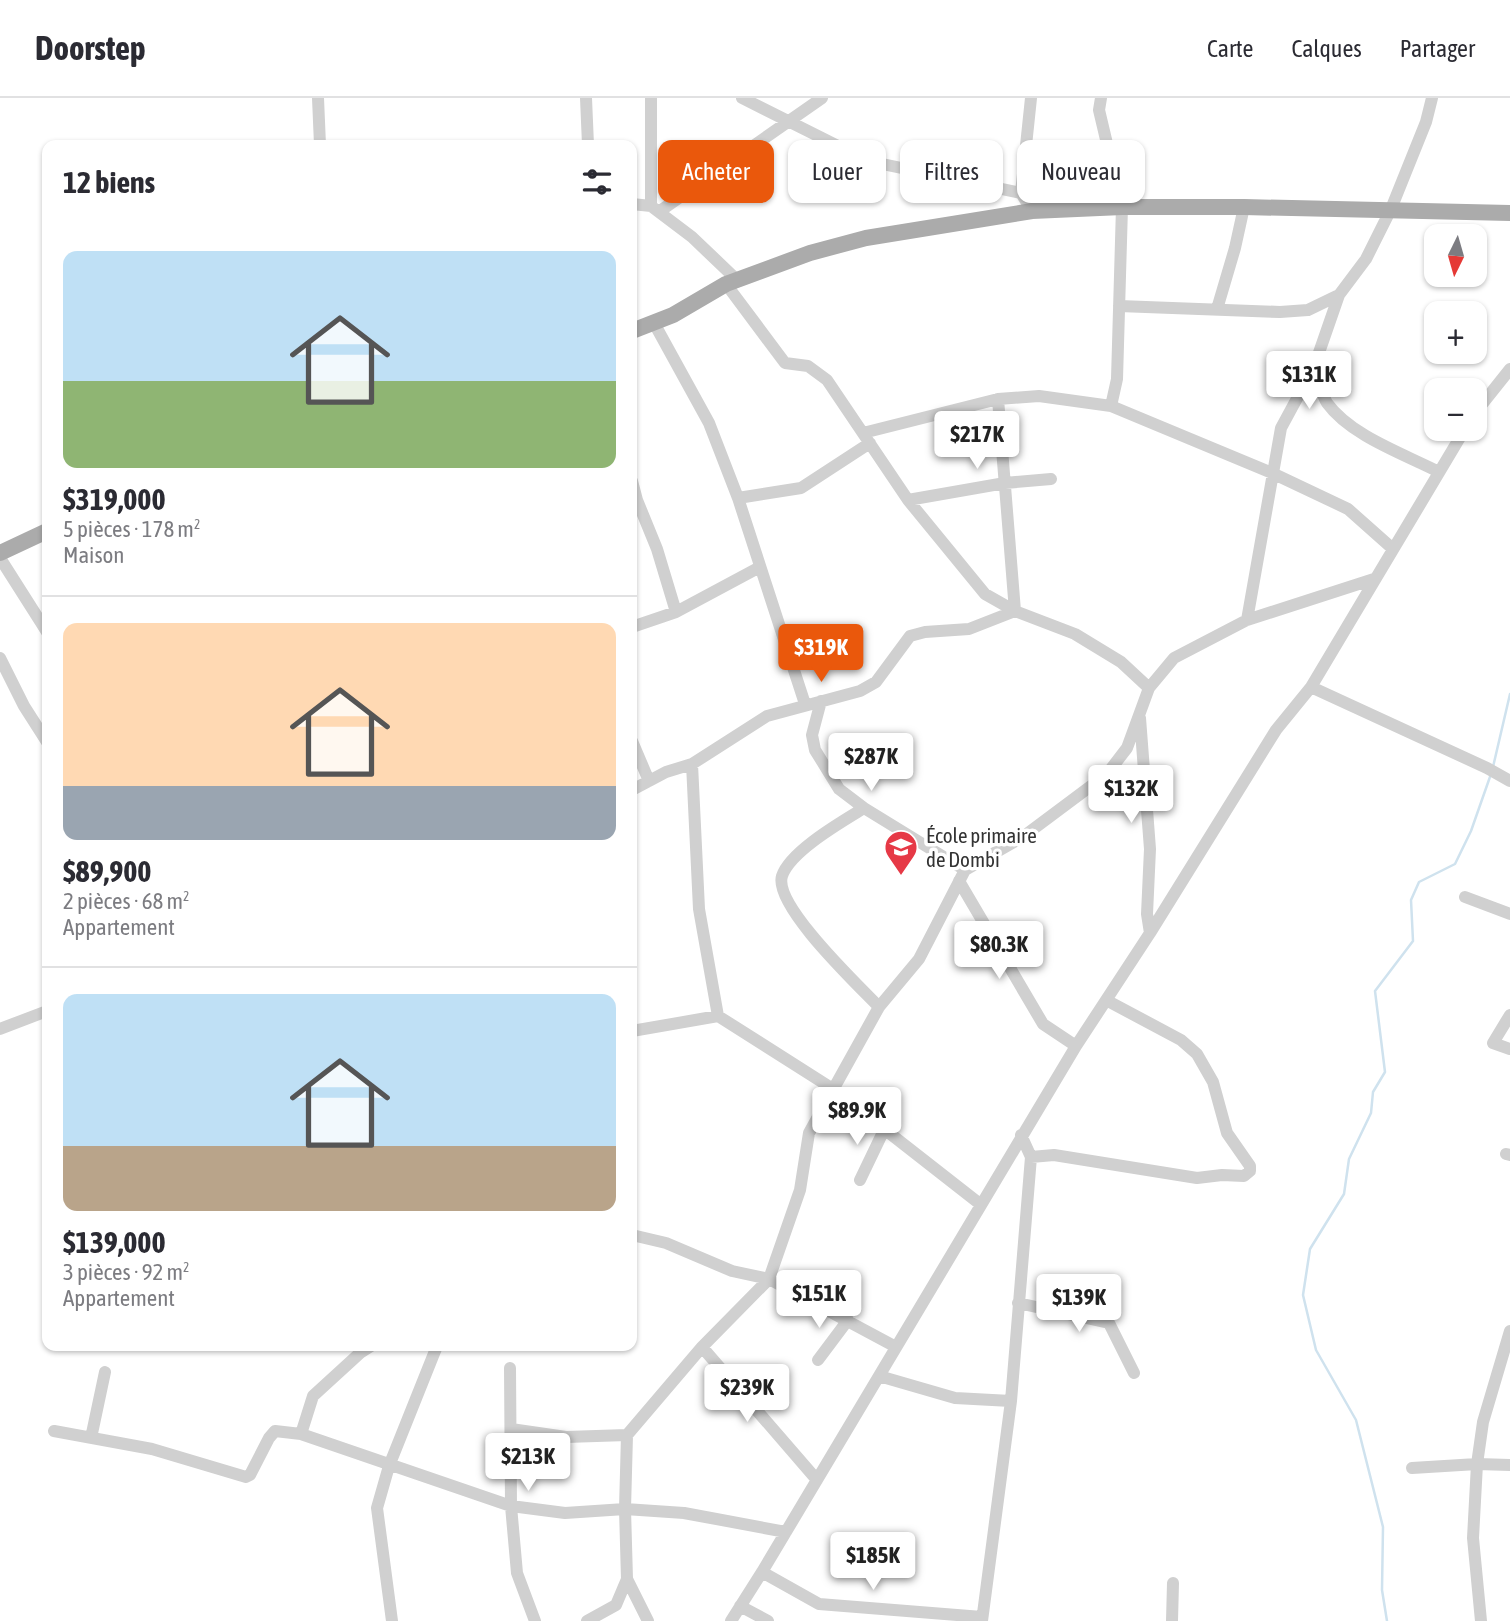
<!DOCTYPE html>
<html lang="fr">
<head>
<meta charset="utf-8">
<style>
	body { margin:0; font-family:"Asap Condensed",sans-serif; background:#f2f2f3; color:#2b2b33; height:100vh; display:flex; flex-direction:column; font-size:26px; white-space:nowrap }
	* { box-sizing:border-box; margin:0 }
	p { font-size:23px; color:#7c7c81 }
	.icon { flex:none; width:38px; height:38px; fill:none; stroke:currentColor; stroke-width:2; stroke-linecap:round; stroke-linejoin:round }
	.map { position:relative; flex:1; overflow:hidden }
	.drawer { position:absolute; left:42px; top:42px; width:595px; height:1211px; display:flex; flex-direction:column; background:#fff; border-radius:14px; box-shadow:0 2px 5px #0004 }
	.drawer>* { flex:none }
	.banner { position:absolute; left:658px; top:42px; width:665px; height:63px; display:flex; gap:14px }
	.needle { width:46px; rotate:185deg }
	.fabs { position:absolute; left:1424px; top:126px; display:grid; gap:14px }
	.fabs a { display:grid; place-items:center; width:63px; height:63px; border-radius:14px; background:#fff; box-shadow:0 2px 5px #0004; font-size:35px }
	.price { position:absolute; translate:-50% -60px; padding:0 16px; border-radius:7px; background:#fff; color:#222; font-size:23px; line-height:46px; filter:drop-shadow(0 2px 4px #0008) }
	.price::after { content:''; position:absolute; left:50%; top:42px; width:21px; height:16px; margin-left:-10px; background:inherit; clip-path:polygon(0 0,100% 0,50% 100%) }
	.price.selected { background:#ea580c; color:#fff }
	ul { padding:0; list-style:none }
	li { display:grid; align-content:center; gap:14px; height:371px; padding:0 21px }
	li+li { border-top:2px solid #e1e1e2 }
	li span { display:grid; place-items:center; height:217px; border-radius:14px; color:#555 }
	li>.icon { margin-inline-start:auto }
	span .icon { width:126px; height:126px; fill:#fffc; stroke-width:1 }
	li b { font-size:30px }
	h2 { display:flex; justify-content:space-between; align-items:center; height:84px; padding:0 21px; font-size:30px }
	.chip { padding:0 24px; border-radius:14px; background:#fff; box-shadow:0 2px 5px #0004; font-size:24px; line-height:63px }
	.chip.selected { background:#ea580c; color:#fff }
	header { display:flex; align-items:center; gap:42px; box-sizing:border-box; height:98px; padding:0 35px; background:#fff; border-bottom:2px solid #e1e1e2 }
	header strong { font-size:33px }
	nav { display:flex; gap:38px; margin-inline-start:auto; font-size:24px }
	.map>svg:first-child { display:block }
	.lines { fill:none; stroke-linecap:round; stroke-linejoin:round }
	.stream { stroke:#cfe2ee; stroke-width:2.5 }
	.minor { stroke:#d0d0d0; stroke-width:12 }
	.major { stroke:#ababab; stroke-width:16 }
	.labels { text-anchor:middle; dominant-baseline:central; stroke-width:7; stroke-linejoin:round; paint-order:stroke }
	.poi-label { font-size:21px; fill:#333; stroke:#fff; text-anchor:start }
</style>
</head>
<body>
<header>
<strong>Doorstep</strong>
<nav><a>Carte</a><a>Calques</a><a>Partager</a></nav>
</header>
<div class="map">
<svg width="1510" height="1523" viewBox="0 0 1510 1523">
	<rect width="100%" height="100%" fill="#fff"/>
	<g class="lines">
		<!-- stream -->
		<path class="stream" d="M 1493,669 L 1510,596
			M 1387,1523 L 1382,1492 L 1383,1429 L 1356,1322 L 1316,1252 L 1303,1197 L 1310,1151 L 1344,1096 L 1349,1061 L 1371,1015 L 1373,994 L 1385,974 L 1375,893 L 1413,843 L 1411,802 L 1419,784 L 1455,766 L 1471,733 L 1491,676"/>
		<!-- minor -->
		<path class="minor" d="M 318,0 L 320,47
			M 586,0 L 588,47
			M 651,0 L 651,108 L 692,139 L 737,182
			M 742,0 L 868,63 L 1021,95 L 1032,113
			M 1101,0 L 1099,12 L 1122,109 L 1117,281 L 1111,308
			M 1021,95 L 1031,0
			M 632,106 L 651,108
			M 660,113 L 822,0
			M 726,186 L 785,265 L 808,268 L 827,282 L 908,402 L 985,496 L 1015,513 L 1075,536 L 1121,564 L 1149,590
			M 1119,208 L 1280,214 L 1308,212 L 1339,197
			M 1217,211 L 1235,150 L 1244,109
			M 654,225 L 709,325 L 738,400 L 805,606
			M 1314,269 C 1318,280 1321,295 1327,305 C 1351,338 1404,356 1439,374
			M 1475,315 L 1510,271
			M 863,335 L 998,301 L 1039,298 L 1111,308 L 1272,375 L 1348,411 L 1393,451
			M 632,383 L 637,402 L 657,451 L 676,514
			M 738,400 L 801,390 L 870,345
			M 908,402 L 1005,385 L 1051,381
			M 0,460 L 47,534
			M 1247,522 L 1281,330 L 1314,269 L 1339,197 L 1366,161 L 1391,111 L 1426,24 L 1432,0
			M 632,529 L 676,514 L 760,469
			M 0,560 L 24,608 L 47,644
			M 1311,589 L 1487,670 L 1510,683
			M 821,603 L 812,637 L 815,652 L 839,691 L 864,710
			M 1140,620 L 1150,751 L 1147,816 L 1150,835
			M 632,643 L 649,683
			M 692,666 L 699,811 L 718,918
			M 632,692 L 666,674 L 692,666 L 767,618 L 860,593 L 876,584 L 910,538 L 925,534 L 969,531 L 1015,513 L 998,301
			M 959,783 L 1043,926 L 1076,948
			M 1465,799 L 1510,816
			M 879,909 C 858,887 773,807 782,778 C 790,753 843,723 864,710 L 965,772
			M 1510,917 L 1493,945 L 1510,951
			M 0,931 L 47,913
			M 632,933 L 718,918 L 833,991 L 980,1106
			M 1506,1056 L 1510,1057
			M 1031,1059 L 1054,1057 L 1197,1080 L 1222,1077 L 1244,1078 L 1250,1073 L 1250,1068 L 1227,1035 L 1213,984 L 1197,956 L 1181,942 L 1106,902
			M 860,1082 L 884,1032
			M 632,1137 L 666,1145 L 732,1173 L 769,1181 L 896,1249
			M 1018,1205 L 1109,1225 L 1134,1275
			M 702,1249 L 817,1382
			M 818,1262 L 848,1222
			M 510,1270 L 511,1408 L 517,1475 L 535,1523
			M 879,1278 L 955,1300 L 1011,1303
			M 511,1331 L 566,1339 L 627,1337
			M 54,1333 L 152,1351 L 246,1379 L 250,1377 L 269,1340 L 275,1333 L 301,1336 L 511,1408 L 565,1415 L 625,1411 L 684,1415 L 786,1434
			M 301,1336 L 313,1298 L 360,1255 L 371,1248
			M 91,1340 L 105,1274
			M 1412,1370 L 1477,1366 L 1510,1367
			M 762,1474 L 819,1506 L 982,1519
			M 627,1481 L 648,1523
			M 740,1508 L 768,1523
			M 392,1523 L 377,1410 L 389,1368 L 437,1248
			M 587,1523 L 616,1507 L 627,1481 L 625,1411 L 627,1337 L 702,1249 L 769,1181 L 800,1092 L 809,1035 L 879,909 L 919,861 L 965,772 L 1024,738 L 1107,676 L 1127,650 L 1149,590 L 1174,560 L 1247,522 L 1374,481
			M 731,1523 L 762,1474 L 1076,948 L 1150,835 L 1276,632 L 1311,589 L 1465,331
			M 982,1523 L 1011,1303 L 1031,1059 L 1021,1037
			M 1172,1523 L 1173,1485
			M 1481,1523 L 1473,1440 L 1477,1366 L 1483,1324 L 1510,1233"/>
		<!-- major -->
		<path class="major" d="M 632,233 L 673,217 L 726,186 L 810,155 L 866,140 L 1032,113 L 1122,109 L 1244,109 L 1510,115
			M 0,455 L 47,433"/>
	</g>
	<!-- icons -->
	<defs>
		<symbol id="school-pin" viewBox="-11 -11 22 30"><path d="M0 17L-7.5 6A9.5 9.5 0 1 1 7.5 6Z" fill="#e63946" stroke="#fff"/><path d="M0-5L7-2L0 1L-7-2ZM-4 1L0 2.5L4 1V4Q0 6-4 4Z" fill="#fff"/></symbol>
	</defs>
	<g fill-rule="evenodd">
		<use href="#school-pin" x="882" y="730" width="38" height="52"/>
	</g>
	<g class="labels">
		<!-- poi labels -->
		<g class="poi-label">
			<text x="926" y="737">École primaire<tspan x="926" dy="24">de Dombi</tspan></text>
		</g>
	</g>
</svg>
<div class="fabs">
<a><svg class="needle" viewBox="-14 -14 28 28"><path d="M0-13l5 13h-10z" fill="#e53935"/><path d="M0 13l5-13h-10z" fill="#7c7c81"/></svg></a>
<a>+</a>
<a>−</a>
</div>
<b class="price" style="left:1309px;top:313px">$131K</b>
<b class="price" style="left:977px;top:373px">$217K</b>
<b class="price selected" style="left:821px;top:586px">$319K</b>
<b class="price" style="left:871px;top:695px">$287K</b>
<b class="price" style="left:1131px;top:727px">$132K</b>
<b class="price" style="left:999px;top:883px">$80.3K</b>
<b class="price" style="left:857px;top:1049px">$89.9K</b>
<b class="price" style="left:819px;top:1232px">$151K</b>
<b class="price" style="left:1079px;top:1236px">$139K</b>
<b class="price" style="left:747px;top:1326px">$239K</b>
<b class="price" style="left:528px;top:1395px">$213K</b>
<b class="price" style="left:873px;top:1494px">$185K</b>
<div class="banner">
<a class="chip selected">Acheter</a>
<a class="chip">Louer</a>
<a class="chip">Filtres</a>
<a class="chip">Nouveau</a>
</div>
<section class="drawer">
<h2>12 biens<svg class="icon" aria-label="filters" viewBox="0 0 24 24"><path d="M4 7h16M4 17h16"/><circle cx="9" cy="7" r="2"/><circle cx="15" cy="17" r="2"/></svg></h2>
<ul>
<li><span style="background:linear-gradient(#bfe0f5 60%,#8fb573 0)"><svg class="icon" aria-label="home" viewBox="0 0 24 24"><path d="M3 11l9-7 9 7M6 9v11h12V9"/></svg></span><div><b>$319,000</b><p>5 pièces · 178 m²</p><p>Maison</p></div></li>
<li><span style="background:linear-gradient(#ffd9b3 75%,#9aa5b1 0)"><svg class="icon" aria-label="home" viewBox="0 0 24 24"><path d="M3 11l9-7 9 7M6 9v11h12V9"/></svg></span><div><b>$89,900</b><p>2 pièces · 68 m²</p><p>Appartement</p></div></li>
<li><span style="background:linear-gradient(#bfe0f5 70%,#b9a48a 0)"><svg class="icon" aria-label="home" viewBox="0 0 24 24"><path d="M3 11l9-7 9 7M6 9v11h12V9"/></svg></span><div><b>$139,000</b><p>3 pièces · 92 m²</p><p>Appartement</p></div></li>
</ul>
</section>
</div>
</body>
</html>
